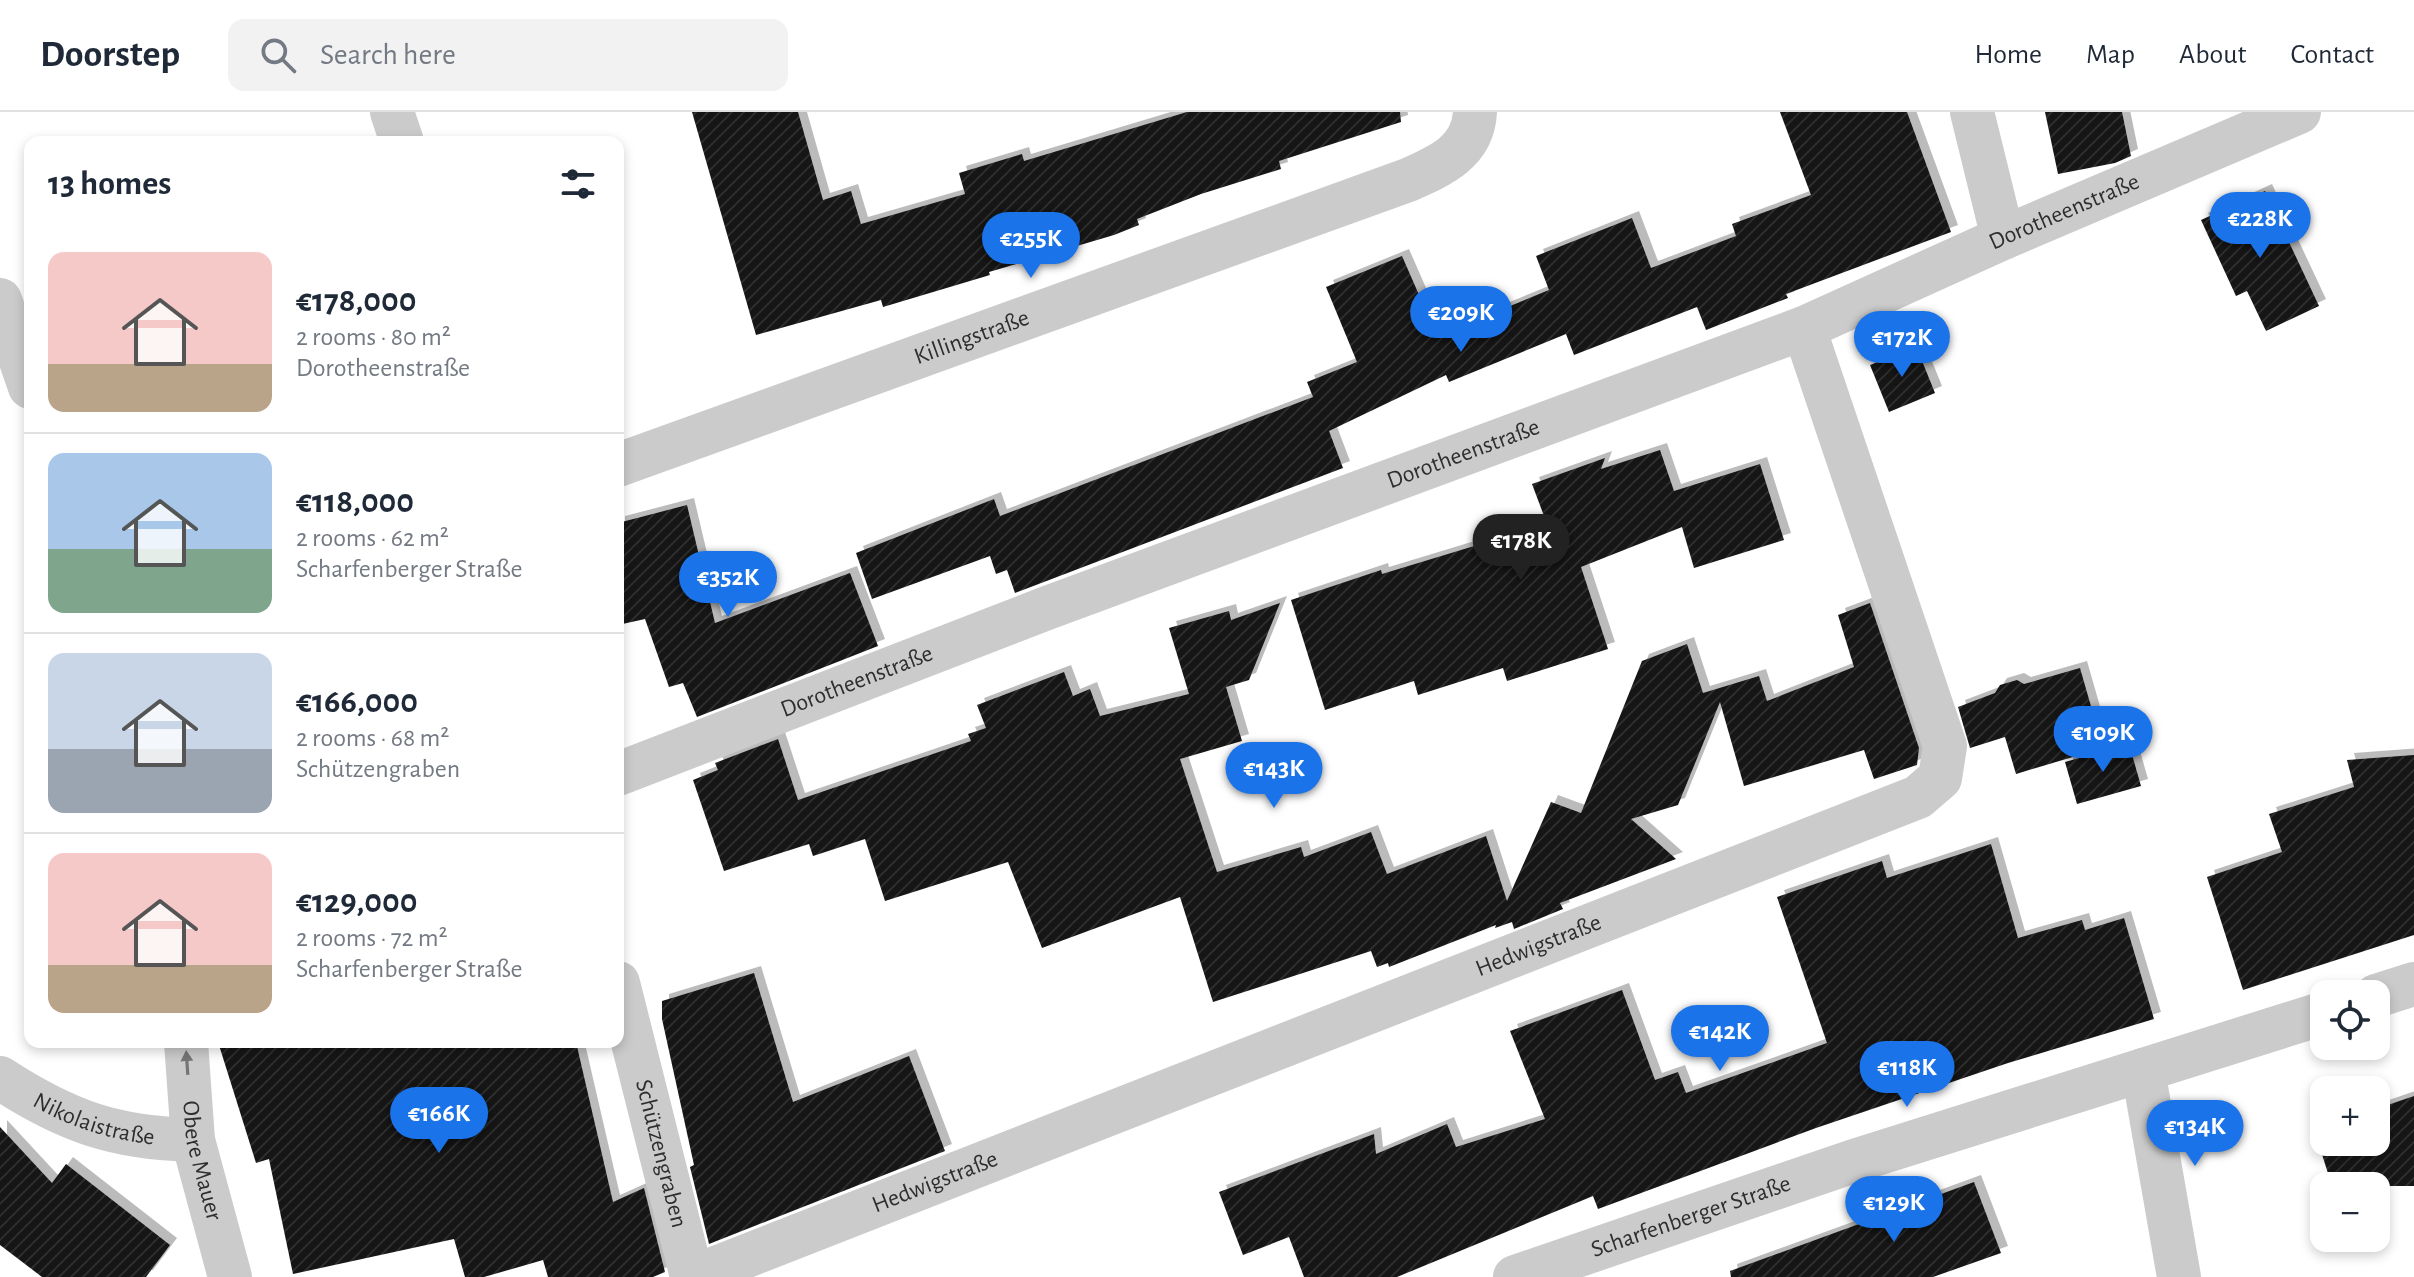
<!DOCTYPE html>
<html lang="en">
<head>
<meta charset="utf-8">
<style>
	body { margin:0; font-family:"Alegreya Sans",sans-serif; background:#f2f2f3; color:#1f2937; height:100vh; display:flex; flex-direction:column; font-size:30px; white-space:nowrap }
	* { box-sizing:border-box; margin:0 }
	p { font-size:26px; color:#747a83 }
	.icon { flex:none; width:44px; height:44px; fill:none; stroke:currentColor; stroke-width:2; stroke-linecap:round; stroke-linejoin:round }
	.map { position:relative; flex:1; overflow:hidden }
	.side { position:absolute; left:24px; top:24px; width:600px; height:912px; display:flex; flex-direction:column; background:#fff; border-radius:16px; box-shadow:0 4px 12px #0003 }
	.side>* { flex:none }
	.fabs { position:absolute; left:2310px; top:868px; display:grid; gap:16px }
	.fabs a { display:grid; place-items:center; width:80px; height:80px; border-radius:16px; background:#fff; box-shadow:0 4px 12px #0003; font-size:40px }
	.price { position:absolute; translate:-50% -68px; padding:0 18px; border-radius:28px; background:#1a73e8; color:#fff; font-size:26px; line-height:52px; filter:drop-shadow(0 2px 4px #0008) }
	.price::after { content:''; position:absolute; left:50%; top:48px; width:24px; height:18px; margin-left:-12px; background:inherit; clip-path:polygon(0 0,100% 0,50% 100%) }
	.price.current { background:#222; color:#fff }
	ul { padding:0; list-style:none }
	li { display:flex; align-items:center; gap:24px; height:200px; padding:0 24px }
	li+li { border-top:2px solid #e0e1e3 }
	li span { display:grid; place-items:center; flex:none; width:224px; height:160px; border-radius:16px; color:#555 }
	li>.icon { margin-inline-start:auto }
	span .icon { width:96px; height:96px; fill:#fffc; stroke-width:1 }
	li b { font-size:34px }
	h2 { display:flex; justify-content:space-between; align-items:center; height:96px; padding:0 24px; font-size:34px }
	header { display:flex; align-items:center; gap:48px; box-sizing:border-box; height:112px; padding:0 40px; background:#fff; border-bottom:2px solid #e0e1e3 }
	header strong { font-size:38px }
	nav { display:flex; gap:44px; margin-inline-start:auto; font-size:28px }
	.search { width:560px; height:72px; background:#f2f2f3; display:flex; align-items:center; gap:20px; box-sizing:border-box; padding:0 28px; border-radius:16px; color:#747a83; font-size:30px }
	.map>svg:first-child { display:block }
	.building { fill:url(#building-hatch); filter:url(#shadow) }
	.lines { fill:none; stroke-linecap:round; stroke-linejoin:round }
	.minor { stroke:#cbcbcb; stroke-width:44 }
	.oneway { fill:#757575 }
	.labels { text-anchor:middle; dominant-baseline:central; stroke-width:8; stroke-linejoin:round; paint-order:stroke }
	.street-label { font-size:24px; fill:#2e2e2e; stroke:#fff }
</style>
</head>
<body>
<header>
<strong>Doorstep</strong>
<div class="search"><svg class="icon" aria-label="search" viewBox="0 0 24 24"><circle cx="10" cy="10" r="6"/><path d="M15 15l6 6"/></svg>Search here</div>
<nav><a>Home</a><a>Map</a><a>About</a><a>Contact</a></nav>
</header>
<div class="map">
<svg width="2414" height="1165" viewBox="0 0 2414 1165">
	<defs>
		<pattern id="building-hatch" width="6" height="6" patternUnits="userSpaceOnUse" patternTransform="scale(2)"><rect width="6" height="6" fill="#151515"/><path d="M-1 1l2-2M0 6l6-6M5 7l2-2" fill="none" stroke="#2f2f2f"/></pattern>
		<filter id="shadow"><feDropShadow dx="7" dy="-7" stdDeviation="0" flood-color="#0004"/></filter>
	</defs>
	<rect width="100%" height="100%" fill="#fff"/>
	<!-- building -->
	<path class="building" d="M 692,0 L 798,0 L 823,88 L 851,79 L 861,112 L 965,82 L 959,61 L 1022,42 L 1024,49 L 1187,0 L 1400,0 L 1401,10 L 1279,49 L 1281,57 L 1201,82 L 1137,107 L 1139,113 L 1114,123 L 989,160 L 990,163 L 883,195 L 881,188 L 756,223 Z
		M 1780,0 L 1907,0 L 1951,120 L 1786,182 L 1788,186 L 1706,218 L 1697,195 L 1574,243 L 1566,222 L 1449,270 L 1446,263 L 1329,319 L 1343,356 L 1015,481 L 1007,458 L 996,462 L 990,444 L 872,487 L 856,441 L 994,387 L 1000,404 L 1313,285 L 1307,270 L 1357,250 L 1326,175 L 1402,144 L 1437,224 L 1549,178 L 1536,144 L 1632,106 L 1651,156 L 1736,124 L 1732,112 L 1811,83 Z
		M 2045,0 L 2122,0 L 2131,44 L 2115,51 L 2058,62 Z
		M 2265,79 L 2319,194 L 2266,219 L 2247,179 L 2236,184 L 2201,108 Z
		M 1916,234 L 1935,281 L 1889,300 L 1870,253 Z
		M 1660,338 L 1674,379 L 1760,352 L 1784,428 L 1694,456 L 1682,415 L 1581,455 L 1608,537 L 1507,569 L 1503,556 L 1418,583 L 1414,569 L 1325,598 L 1291,488 L 1381,458 L 1382,462 L 1547,412 L 1532,372 L 1605,346 L 1601,357 Z
		M 687,393 L 715,511 L 850,461 L 878,534 L 697,605 L 683,571 L 669,575 L 645,507 L 618,513 L 618,411 Z
		M 1280,491 L 1249,568 L 1226,575 L 1242,629 L 1180,647 L 1217,760 L 1301,735 L 1304,745 L 1371,720 L 1387,762 L 1486,724 L 1507,789 L 1551,690 L 1581,701 L 1642,549 L 1687,532 L 1703,581 L 1759,564 L 1767,589 L 1854,555 L 1838,503 L 1870,491 L 1919,636 L 1917,653 L 1874,667 L 1864,638 L 1744,674 L 1720,590 L 1678,693 L 1631,707 L 1676,747 L 1560,791 L 1563,797 L 1514,817 L 1512,810 L 1495,816 L 1496,813 L 1389,855 L 1388,851 L 1377,855 L 1371,839 L 1213,890 L 1180,785 L 1042,836 L 1008,750 L 885,789 L 865,727 L 813,744 L 809,732 L 724,759 L 693,668 L 718,658 L 715,651 L 778,627 L 798,688 L 971,629 L 968,622 L 986,616 L 977,593 L 1064,560 L 1073,584 L 1090,577 L 1100,604 L 1189,582 L 1169,516 L 1229,499 L 1231,508 Z
		M 2080,556 L 2103,636 L 2016,662 L 2005,625 L 1970,636 L 1958,595 L 1995,581 L 2000,573 L 2017,568 L 2024,572 Z
		M 2129,632 L 2141,674 L 2077,692 L 2065,650 Z
		M 2414,643 L 2414,823 L 2243,878 L 2207,765 L 2282,740 L 2269,702 L 2354,675 L 2347,648 Z
		M 1991,732 L 2018,826 L 2082,808 L 2085,818 L 2124,806 L 2154,907 L 2008,951 L 1816,1016 L 1598,1097 L 1593,1084 L 1397,1165 L 1304,1165 L 1289,1125 L 1243,1143 L 1219,1080 L 1374,1022 L 1376,1042 L 1447,1012 L 1456,1035 L 1545,1007 L 1510,919 L 1622,878 L 1655,968 L 1678,960 L 1686,981 L 1827,931 L 1777,785 L 1882,749 L 1887,766 Z
		M 754,861 L 793,990 L 909,944 L 945,1039 L 709,1132 L 690,1055 L 694,1053 L 662,907 L 662,889 Z
		M 218,930 L 576,930 L 613,1090 L 644,1076 L 665,1160 L 653,1165 L 548,1165 L 543,1148 L 484,1165 L 465,1165 L 454,1127 L 293,1162 L 269,1047 L 256,1051 Z
		M 2414,984 L 2414,1074 L 2332,1074 L 2314,1017 L 2324,1014 L 2324,1030 L 2376,1030 L 2376,997 Z
		M 0,1015 L 52,1071 L 66,1052 L 170,1133 L 146,1165 L 42,1165 L 0,1133 Z
		M 1974,1070 L 2001,1141 L 1933,1165 L 1731,1165 L 1730,1159 Z"/>
	<g class="lines">
		<!-- minor -->
		<g class="minor">
			<path d="M 392,0 L 402,30"/>
			<path d="M 1972,0 L 2003,126"/>
			<path d="M 0,188 L 30,275"/>
			<path id="s1" d="M 618,353 L 1408,68 C 1440,54 1473,40 1475,0"/>
			<path id="s2" d="M 618,662 L 1047,496 L 1804,216 L 2003,126 L 2299,0"/>
			<path id="s3" d="M 618,871 L 692,1165"/>
			<path d="M 2376,884 L 2414,872"/>
			<path id="s4" d="M 186,930 L 193,1028 L 230,1165"/>
			<path d="M 2143,958 L 2179,1165"/>
			<path id="s5" d="M 0,966 C 66,1009 114,1026 193,1028"/>
			<path id="s6" d="M 693,1165 L 1918,685 L 1940,666 L 1945,634 L 1804,216"/>
			<path id="s7" d="M 1515,1165 L 1851,1050 L 2324,901"/>
		</g>
	</g>
	<!-- one-way arrows -->
	<defs><path id="oneway-solid" d="M-6-.8H1V-3.2L6.5 0L1 3.2V.8H-6Z" transform="scale(2)"/></defs>
	<use class="oneway" href="#oneway-solid" transform="translate(187 951) rotate(-94)"/>
	<g class="labels">
		<!-- street labels -->
		<g class="street-label">
			<text stroke="none"><textPath href="#s2" startOffset="1552">Dorotheenstraße</textPath></text>
			<text stroke="none"><textPath href="#s1" startOffset="376">Killingstraße</textPath></text>
			<text stroke="none"><textPath href="#s2" startOffset="904">Dorotheenstraße</textPath></text>
			<text stroke="none"><textPath href="#s2" startOffset="256">Dorotheenstraße</textPath></text>
			<text stroke="none"><textPath href="#s6" startOffset="908">Hedwigstraße</textPath></text>
			<text stroke="none"><textPath href="#s5" startOffset="104">Nikolaistraße</textPath></text>
			<text stroke="none"><textPath href="#s3" startOffset="176">Schützengraben</textPath></text>
			<text stroke="none"><textPath href="#s4" startOffset="120">Obere Mauer</textPath></text>
			<text stroke="none"><textPath href="#s6" startOffset="260">Hedwigstraße</textPath></text>
			<text stroke="none"><textPath href="#s7" startOffset="186">Scharfenberger Straße</textPath></text>
		</g>
	</g>
</svg>
<div class="fabs">
<a><svg class="icon" aria-label="locate" viewBox="0 0 24 24"><circle cx="12" cy="12" r="6"/><path d="M12 2v4M12 18v4M2 12h4M18 12h4"/></svg></a>
<a>+</a>
<a>−</a>
</div>
<b class="price" style="left:2260px;top:148px">€228K</b>
<b class="price" style="left:1031px;top:168px">€255K</b>
<b class="price" style="left:1461px;top:242px">€209K</b>
<b class="price" style="left:1902px;top:267px">€172K</b>
<b class="price current" style="left:1521px;top:470px">€178K</b>
<b class="price" style="left:728px;top:507px">€352K</b>
<b class="price" style="left:2103px;top:662px">€109K</b>
<b class="price" style="left:1274px;top:698px">€143K</b>
<b class="price" style="left:1720px;top:961px">€142K</b>
<b class="price" style="left:1907px;top:997px">€118K</b>
<b class="price" style="left:439px;top:1043px">€166K</b>
<b class="price" style="left:2195px;top:1056px">€134K</b>
<b class="price" style="left:1894px;top:1132px">€129K</b>
<section class="side">
<h2>13 homes<svg class="icon" aria-label="filters" viewBox="0 0 24 24"><path d="M4 7h16M4 17h16"/><circle cx="9" cy="7" r="2"/><circle cx="15" cy="17" r="2"/></svg></h2>
<ul>
<li><span style="background:linear-gradient(#f6c9c9 70%,#b9a48a 0)"><svg class="icon" aria-label="home" viewBox="0 0 24 24"><path d="M3 11l9-7 9 7M6 9v11h12V9"/></svg></span><div><b>€178,000</b><p>2 rooms · 80 m²</p><p>Dorotheenstraße</p></div></li>
<li><span style="background:linear-gradient(#a9c7e8 60%,#7fa58c 0)"><svg class="icon" aria-label="home" viewBox="0 0 24 24"><path d="M3 11l9-7 9 7M6 9v11h12V9"/></svg></span><div><b>€118,000</b><p>2 rooms · 62 m²</p><p>Scharfenberger Straße</p></div></li>
<li><span style="background:linear-gradient(#c9d6e8 60%,#9aa5b1 0)"><svg class="icon" aria-label="home" viewBox="0 0 24 24"><path d="M3 11l9-7 9 7M6 9v11h12V9"/></svg></span><div><b>€166,000</b><p>2 rooms · 68 m²</p><p>Schützengraben</p></div></li>
<li><span style="background:linear-gradient(#f6c9c9 70%,#b9a48a 0)"><svg class="icon" aria-label="home" viewBox="0 0 24 24"><path d="M3 11l9-7 9 7M6 9v11h12V9"/></svg></span><div><b>€129,000</b><p>2 rooms · 72 m²</p><p>Scharfenberger Straße</p></div></li>
</ul>
</section>
</div>
</body>
</html>
